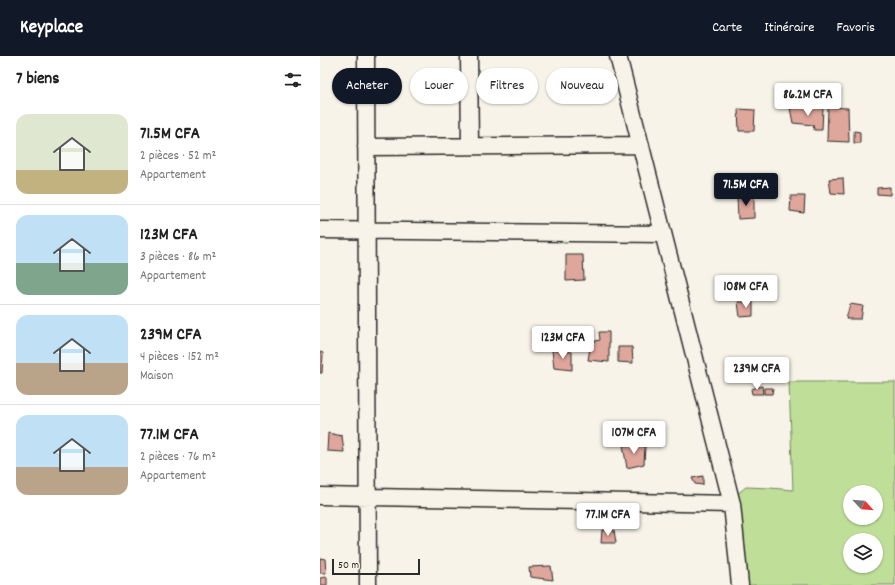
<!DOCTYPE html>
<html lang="fr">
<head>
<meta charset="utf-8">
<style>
	body { margin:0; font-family:Dekko,sans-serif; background:#f2f2f2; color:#222; height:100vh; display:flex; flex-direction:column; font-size:15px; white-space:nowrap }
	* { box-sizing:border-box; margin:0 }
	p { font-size:13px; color:#767676 }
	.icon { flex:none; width:22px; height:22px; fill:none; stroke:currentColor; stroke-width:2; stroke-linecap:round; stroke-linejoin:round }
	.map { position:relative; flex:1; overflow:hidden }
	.sheet { display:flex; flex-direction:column; background:#fff; width:320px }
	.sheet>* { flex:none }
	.hud { position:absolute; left:12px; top:12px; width:380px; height:36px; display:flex; gap:8px }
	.needle { width:26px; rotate:116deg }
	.tools { position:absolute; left:523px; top:429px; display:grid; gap:8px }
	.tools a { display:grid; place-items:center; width:40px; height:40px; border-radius:50%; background:#fff; box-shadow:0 1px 3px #0004; font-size:20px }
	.scale { position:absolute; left:12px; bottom:10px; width:88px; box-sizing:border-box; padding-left:4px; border:2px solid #2b2b2b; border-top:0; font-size:11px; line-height:14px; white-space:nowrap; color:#2b2b2b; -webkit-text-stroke:3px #f7f3e8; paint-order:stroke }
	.price { position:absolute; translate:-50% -34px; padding:0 9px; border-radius:4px; background:#fff; color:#222; font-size:13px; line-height:26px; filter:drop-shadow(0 1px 2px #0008) }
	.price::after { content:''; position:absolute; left:50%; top:24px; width:12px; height:9px; margin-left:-6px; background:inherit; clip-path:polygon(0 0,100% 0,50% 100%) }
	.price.current { background:#111827; color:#fff }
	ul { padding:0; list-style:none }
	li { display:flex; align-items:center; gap:12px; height:100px; padding:0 16px }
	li+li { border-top:1px solid #e0e0e0 }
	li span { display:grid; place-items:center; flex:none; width:112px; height:80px; border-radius:12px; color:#555 }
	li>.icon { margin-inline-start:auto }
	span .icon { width:48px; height:48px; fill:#fffc; stroke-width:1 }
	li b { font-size:17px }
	h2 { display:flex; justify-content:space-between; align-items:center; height:48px; padding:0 16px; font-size:17px }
	.pill { padding:0 14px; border-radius:18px; background:#fff; box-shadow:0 1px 3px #0004; font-size:14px; line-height:36px }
	.pill.current { background:#111827; color:#fff }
	header { display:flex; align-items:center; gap:24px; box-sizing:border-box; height:56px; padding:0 20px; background:#111827; color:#fff }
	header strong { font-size:19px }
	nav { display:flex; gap:22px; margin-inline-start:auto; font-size:14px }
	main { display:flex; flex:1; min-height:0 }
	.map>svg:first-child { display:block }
	.green { fill:#bfdf98; stroke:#758562; fill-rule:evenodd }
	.building { fill:#dfa69b; stroke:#2b2b2b }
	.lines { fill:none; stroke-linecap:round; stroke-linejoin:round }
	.minor-casing { stroke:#2b2b2b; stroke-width:19 }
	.minor { stroke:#f7f3e8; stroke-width:16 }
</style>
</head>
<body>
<header>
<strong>Keyplace</strong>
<nav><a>Carte</a><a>Itinéraire</a><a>Favoris</a></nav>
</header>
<main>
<section class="sheet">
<h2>7 biens<svg class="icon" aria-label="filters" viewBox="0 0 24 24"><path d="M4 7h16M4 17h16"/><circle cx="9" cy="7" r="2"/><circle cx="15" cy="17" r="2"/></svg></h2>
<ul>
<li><span style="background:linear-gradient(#dfe7d0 70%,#c2b280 0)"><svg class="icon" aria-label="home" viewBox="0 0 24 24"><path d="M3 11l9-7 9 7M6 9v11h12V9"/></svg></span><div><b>71.5M CFA</b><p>2 pièces · 52 m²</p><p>Appartement</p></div></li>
<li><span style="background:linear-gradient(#bfe0f5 60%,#7fa58c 0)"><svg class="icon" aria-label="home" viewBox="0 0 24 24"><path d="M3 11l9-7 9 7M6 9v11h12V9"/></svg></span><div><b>123M CFA</b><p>3 pièces · 86 m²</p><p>Appartement</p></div></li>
<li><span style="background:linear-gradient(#bfe0f5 60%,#b9a48a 0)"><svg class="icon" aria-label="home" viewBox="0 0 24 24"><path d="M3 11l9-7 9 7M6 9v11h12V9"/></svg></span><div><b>239M CFA</b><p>4 pièces · 152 m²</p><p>Maison</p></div></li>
<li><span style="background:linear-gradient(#bfe0f5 65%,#b9a48a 0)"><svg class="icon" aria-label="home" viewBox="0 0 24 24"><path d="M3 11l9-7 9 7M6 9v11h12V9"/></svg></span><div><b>77.1M CFA</b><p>2 pièces · 76 m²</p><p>Appartement</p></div></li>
</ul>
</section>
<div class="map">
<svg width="575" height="529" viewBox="0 0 575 529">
	<rect width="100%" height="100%" fill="#f7f3e8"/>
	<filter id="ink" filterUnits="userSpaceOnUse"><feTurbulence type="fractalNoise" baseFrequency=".025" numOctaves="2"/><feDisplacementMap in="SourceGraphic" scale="8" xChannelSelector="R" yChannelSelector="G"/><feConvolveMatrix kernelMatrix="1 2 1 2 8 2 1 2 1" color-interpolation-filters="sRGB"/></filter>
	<g filter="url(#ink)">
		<!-- green -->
		<path class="green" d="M 469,326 L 575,326 L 575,529 L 426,529 L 416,439 L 426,431 L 450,432 L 473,434 ZM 530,436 L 556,436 L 556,462 L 530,462 ZM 530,484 L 556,484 L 556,510 L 530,510 Z"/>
		<!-- building -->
		<path class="building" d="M 503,51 L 502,74 L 494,74 L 493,69 L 473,67 L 470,52 Z
			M 508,51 L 528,52 L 529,86 L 507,85 Z
			M 418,53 L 435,54 L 434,75 L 419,75 Z
			M 534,75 L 540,76 L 540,87 L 534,87 Z
			M 523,122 L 524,138 L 511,137 L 509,123 Z
			M 570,131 L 570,139 L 557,138 L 557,132 Z
			M 434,140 L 434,162 L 418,163 L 417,141 Z
			M 471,140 L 485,140 L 484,157 L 470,155 Z
			M 246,199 L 263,199 L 264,224 L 246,225 Z
			M 418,246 L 433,246 L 433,260 L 420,261 Z
			M 530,248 L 543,250 L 541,263 L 526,263 Z
			M 279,276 L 289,276 L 289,306 L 268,304 L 271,286 L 280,284 Z
			M 298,291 L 312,291 L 313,307 L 298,306 Z
			M 232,294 L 252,296 L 252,314 L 234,312 Z
			M 0,296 L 3,297 L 2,317 L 0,317 Z
			M 442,330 L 443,338 L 432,338 L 431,333 Z
			M 444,332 L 453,332 L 452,338 L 444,338 Z
			M 8,377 L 22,380 L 24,396 L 7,395 Z
			M 303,389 L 325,390 L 324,408 L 307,412 Z
			M 383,420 L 383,429 L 375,428 L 372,422 Z
			M 282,474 L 294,474 L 296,487 L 281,487 Z
			M 0,502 L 5,503 L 6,517 L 0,517 Z
			M 231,510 L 233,524 L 210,521 L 209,511 Z
			M 7,521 L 7,529 L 0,529 L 0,522 Z"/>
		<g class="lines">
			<defs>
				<path id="minor" d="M 46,0 L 48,529
					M 149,0 L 150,90
					M 298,0 L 412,448 L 420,529
					M 46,91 L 321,89
					M 0,174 L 343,178
					M 0,440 L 412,448"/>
			</defs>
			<!-- minor casing -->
			<use href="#minor" class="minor-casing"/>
			<!-- minor -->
			<use href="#minor" class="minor"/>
		</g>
	</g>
</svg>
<div class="tools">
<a><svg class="needle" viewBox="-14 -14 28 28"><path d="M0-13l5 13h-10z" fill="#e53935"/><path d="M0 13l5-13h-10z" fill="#767676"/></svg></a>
<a><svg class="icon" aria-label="layers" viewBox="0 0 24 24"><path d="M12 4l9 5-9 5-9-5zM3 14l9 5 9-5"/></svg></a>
</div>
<div class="scale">50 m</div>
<b class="price" style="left:488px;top:61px">86.2M CFA</b>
<b class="price current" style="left:426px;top:151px">71.5M CFA</b>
<b class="price" style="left:426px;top:253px">108M CFA</b>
<b class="price" style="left:243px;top:304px">123M CFA</b>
<b class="price" style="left:437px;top:335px">239M CFA</b>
<b class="price" style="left:314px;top:399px">107M CFA</b>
<b class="price" style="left:288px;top:481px">77.1M CFA</b>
<div class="hud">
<a class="pill current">Acheter</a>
<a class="pill">Louer</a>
<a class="pill">Filtres</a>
<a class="pill">Nouveau</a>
</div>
</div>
</main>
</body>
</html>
